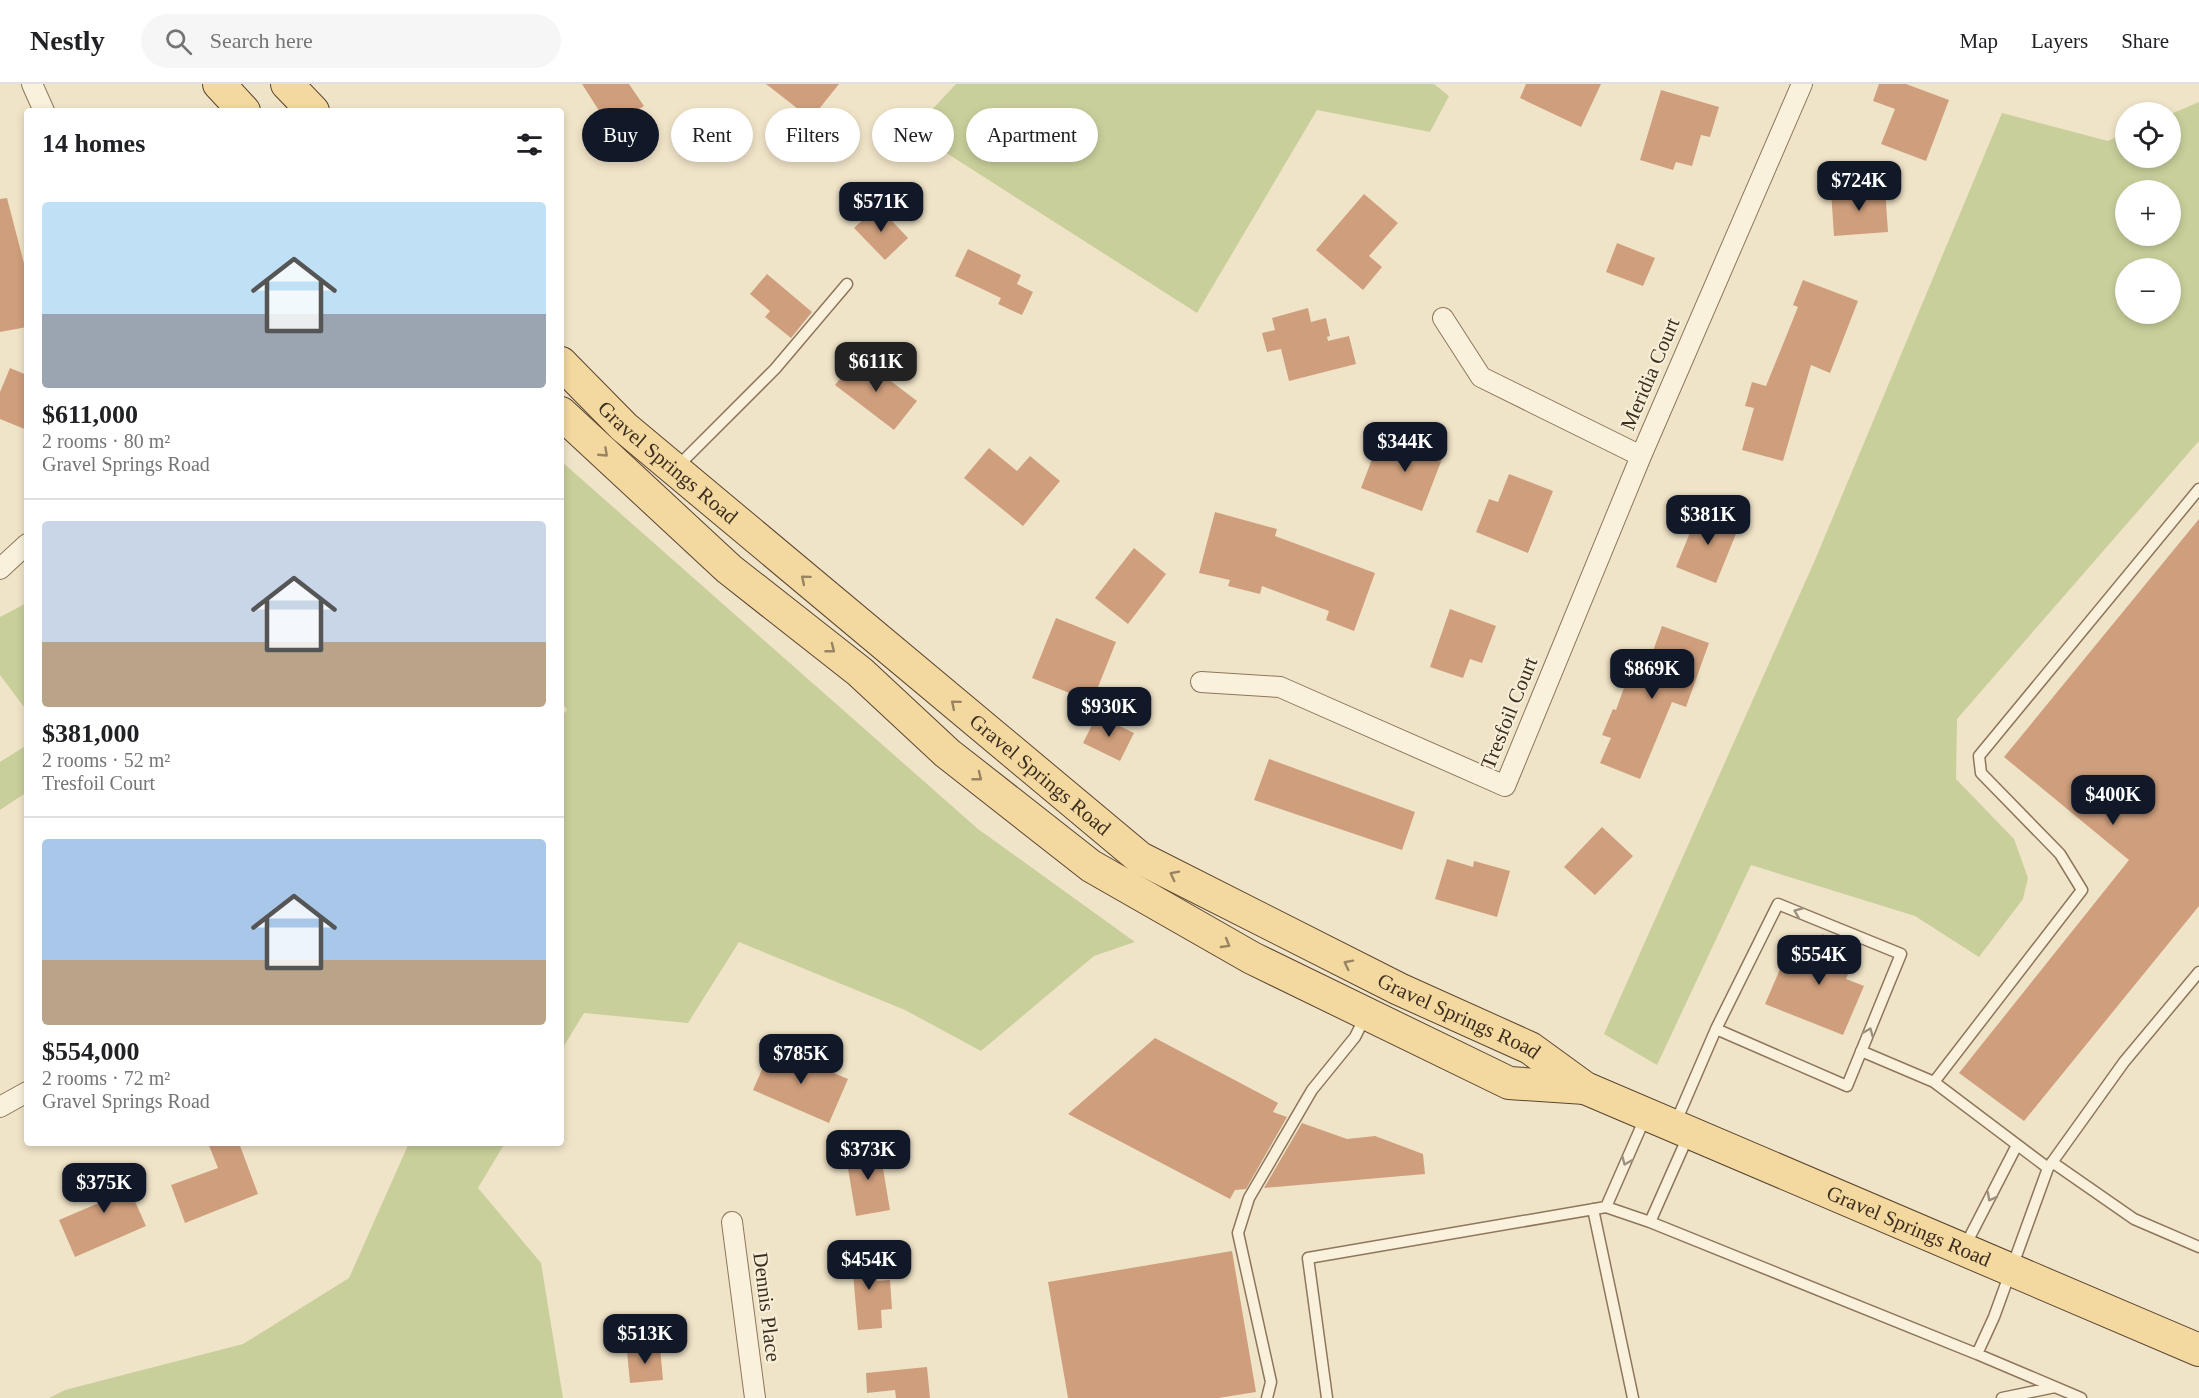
<!DOCTYPE html>
<html lang="en">
<head>
<meta charset="utf-8">
<style>
	body { margin:0; font-family:"Times New Roman",serif; background:#f6f6f6; color:#202124; height:100vh; display:flex; flex-direction:column; font-size:22px; white-space:nowrap }
	* { box-sizing:border-box; margin:0 }
	p { font-size:20px; color:#757577 }
	.icon { flex:none; width:33px; height:33px; fill:none; stroke:currentColor; stroke-width:2; stroke-linecap:round; stroke-linejoin:round }
	.map { position:relative; flex:1; overflow:hidden }
	.drawer { position:absolute; left:24px; top:24px; width:540px; height:1038px; display:flex; flex-direction:column; background:#fff; border-radius:6px; box-shadow:0 3px 9px #0003 }
	.drawer>* { flex:none }
	.hud { position:absolute; left:582px; top:24px; width:570px; height:54px; display:flex; gap:12px }
	.controls { position:absolute; left:2115px; top:18px; display:grid; gap:12px }
	.controls a { display:grid; place-items:center; width:66px; height:66px; border-radius:50%; background:#fff; box-shadow:0 3px 9px #0003; font-size:30px }
	.price { position:absolute; translate:-50% -51px; padding:0 14px; border-radius:12px; background:#111827; color:#fff; font-size:20px; line-height:39px; filter:drop-shadow(0 2px 3px #0008) }
	.price::after { content:''; position:absolute; left:50%; top:36px; width:18px; height:14px; margin-left:-9px; background:inherit; clip-path:polygon(0 0,100% 0,50% 100%) }
	.price.selected { background:#222; color:#fff }
	ul { padding:0; list-style:none }
	li { display:grid; align-content:center; gap:12px; height:318px; padding:0 18px }
	li+li { border-top:2px solid #e0e0e0 }
	li span { display:grid; place-items:center; height:186px; border-radius:6px; color:#555 }
	li>.icon { margin-inline-start:auto }
	span .icon { width:108px; height:108px; fill:#fffc; stroke-width:1 }
	li b { font-size:26px }
	h2 { display:flex; justify-content:space-between; align-items:center; height:72px; padding:0 18px; font-size:26px }
	.pill { padding:0 21px; border-radius:27px; background:#fff; box-shadow:0 3px 9px #0003; font-size:21px; line-height:54px }
	.pill.selected { background:#111827; color:#fff }
	header { display:flex; align-items:center; gap:36px; box-sizing:border-box; height:84px; padding:0 30px; background:#fff; border-bottom:2px solid #e0e0e0 }
	header strong { font-size:28px }
	nav { display:flex; gap:33px; margin-inline-start:auto; font-size:21px }
	.search { width:420px; height:54px; background:#f6f6f6; display:flex; align-items:center; gap:15px; box-sizing:border-box; padding:0 21px; border-radius:33px; color:#757577; font-size:22px }
	.map>svg:first-child { display:block }
	.green { fill:#c9cf9b; fill-rule:evenodd }
	.building { fill:#cf9f7d }
	.lines { fill:none; stroke-linecap:round; stroke-linejoin:round }
	.service-casing { stroke:#8d765c; stroke-width:13 }
	.minor-casing { stroke:#8d765c; stroke-width:22 }
	.primary-casing { stroke:#5b4430; stroke-width:34 }
	.service { stroke:#faf1dc; stroke-width:10 }
	.minor { stroke:#faf1dc; stroke-width:20 }
	.primary { stroke:#f3d9a0; stroke-width:32 }
	.oneway { stroke:#988460 }
	.oneway2 { stroke:#9c907e }
	.labels { text-anchor:middle; dominant-baseline:central; stroke-width:4.5; stroke-linejoin:round; paint-order:stroke }
	.street-label { font-size:21px; fill:#3d2e20; stroke:#f7eed8 }
</style>
</head>
<body>
<header>
<strong>Nestly</strong>
<div class="search"><svg class="icon" aria-label="search" viewBox="0 0 24 24"><circle cx="10" cy="10" r="6"/><path d="M15 15l6 6"/></svg>Search here</div>
<nav><a>Map</a><a>Layers</a><a>Share</a></nav>
</header>
<div class="map">
<svg width="2199" height="1314" viewBox="0 0 2199 1314">
	<rect width="100%" height="100%" fill="#f0e4c8"/>
	<!-- green -->
	<path class="green" d="M 956,0 L 1434,0 L 1449,12 L 1430,48 L 1317,26 L 1197,229 L 912,47 Z
		M 2199,18 L 2199,357 L 1957,635 L 1956,695 L 2014,755 L 2028,794 L 2023,815 L 1979,873 L 1915,832 L 1751,781 L 1657,981 L 1604,950 L 1815,476 L 2002,29 L 2108,57 L 2125,49 L 2126,74 L 2170,74 L 2171,30 ZM 2126,106 L 2170,106 L 2170,152 L 2126,152 ZM 2170,184 L 2170,230 L 2126,230 L 2126,184 Z
		M 561,377 L 978,745 L 1135,858 L 1094,872 L 981,967 L 905,926 L 739,858 L 688,939 L 584,929 L 561,967 L 561,633 L 567,626 L 561,617 Z
		M 27,515 L 27,627 L 0,591 L 0,533 L 23,521 Z
		M 27,661 L 27,708 L 0,726 L 0,678 Z
		M 409,1059 L 505,1059 L 478,1104 L 541,1179 L 563,1314 L 49,1314 L 65,1306 L 243,1260 L 349,1194 Z"/>
	<!-- building -->
	<path class="building" d="M 582,0 L 629,0 L 644,22 L 610,44 Z
		M 766,0 L 839,0 L 811,35 Z
		M 1526,0 L 1601,0 L 1581,43 L 1520,14 Z
		M 1879,0 L 1906,0 L 1949,16 L 1926,77 L 1881,60 L 1895,25 L 1873,17 Z
		M 1661,6 L 1719,23 L 1710,53 L 1701,51 L 1692,82 L 1676,78 L 1673,86 L 1640,76 Z
		M 1885,104 L 1888,148 L 1834,152 L 1831,107 Z
		M 1364,110 L 1398,139 L 1369,172 L 1382,183 L 1363,206 L 1316,166 Z
		M 7,114 L 27,191 L 27,243 L 0,248 L 0,115 Z
		M 878,122 L 908,154 L 885,176 L 854,144 Z
		M 1617,159 L 1655,174 L 1643,202 L 1606,188 Z
		M 968,165 L 1021,191 L 1017,200 L 1033,208 L 1022,231 L 998,220 L 1001,214 L 955,192 Z
		M 767,190 L 812,228 L 791,254 L 765,233 L 770,227 L 750,210 Z
		M 1803,196 L 1858,217 L 1830,289 L 1811,281 L 1783,377 L 1742,366 L 1754,324 L 1745,322 L 1752,298 L 1766,302 L 1798,223 L 1793,221 Z
		M 1308,224 L 1311,238 L 1326,234 L 1330,252 L 1327,253 L 1328,257 L 1349,252 L 1356,280 L 1289,297 L 1281,265 L 1267,268 L 1262,249 L 1275,246 L 1272,234 Z
		M 858,272 L 917,317 L 894,346 L 835,301 Z
		M 10,284 L 27,291 L 27,346 L 0,335 L 0,308 Z
		M 1420,352 L 1447,362 L 1422,427 L 1361,404 L 1377,362 L 1411,375 Z
		M 989,364 L 1017,387 L 1030,372 L 1060,397 L 1023,442 L 964,394 Z
		M 1509,390 L 1553,407 L 1528,469 L 1476,448 L 1489,415 L 1498,418 Z
		M 1700,424 L 1740,440 L 1716,499 L 1676,483 Z
		M 1215,428 L 1277,445 L 1275,452 L 1375,489 L 1354,547 L 1326,536 L 1329,527 L 1262,502 L 1260,510 L 1228,502 L 1230,496 L 1199,489 Z
		M 2199,435 L 2199,822 L 2024,1037 L 1959,989 L 2129,776 L 2004,673 Z
		M 1134,464 L 1166,490 L 1128,540 L 1095,514 Z
		M 1450,525 L 1496,542 L 1482,579 L 1470,575 L 1463,594 L 1430,583 Z
		M 1056,534 L 1116,558 L 1092,618 L 1032,594 Z
		M 1662,542 L 1709,559 L 1686,623 L 1672,618 L 1640,695 L 1600,679 L 1611,654 L 1602,651 L 1613,625 L 1616,626 L 1635,573 L 1649,578 Z
		M 1097,631 L 1134,649 L 1120,677 L 1083,659 Z
		M 1269,675 L 1415,728 L 1402,766 L 1254,716 Z
		M 1602,743 L 1633,772 L 1595,811 L 1564,783 Z
		M 1447,775 L 1473,783 L 1474,777 L 1510,787 L 1497,833 L 1435,815 Z
		M 1822,850 L 1858,866 L 1846,895 L 1864,902 L 1843,951 L 1765,920 L 1787,869 L 1810,879 Z
		M 1155,954 L 1278,1019 L 1273,1028 L 1287,1033 L 1246,1105 L 1235,1106 L 1230,1115 L 1068,1030 Z
		M 772,963 L 848,995 L 829,1039 L 753,1006 Z
		M 1302,1039 L 1347,1055 L 1375,1052 L 1423,1070 L 1425,1090 L 1264,1104 Z
		M 208,1059 L 239,1059 L 258,1110 L 185,1139 L 171,1101 L 218,1084 Z
		M 879,1061 L 890,1126 L 856,1132 L 845,1067 Z
		M 118,1079 L 146,1142 L 75,1173 L 59,1136 L 101,1118 L 89,1091 Z
		M 875,1165 L 877,1197 L 890,1196 L 892,1225 L 881,1226 L 882,1244 L 858,1246 L 851,1167 Z
		M 1232,1167 L 1256,1308 L 1218,1314 L 1068,1314 L 1048,1198 Z
		M 660,1263 L 663,1296 L 630,1299 L 627,1267 Z
		M 927,1283 L 930,1314 L 896,1314 L 895,1306 L 867,1309 L 866,1289 Z"/>
	<g class="lines">
		<defs>
			<path id="service" d="M 677,383 L 775,285 L 847,200
				M 1861,967 L 1934,998 L 2082,806 L 2060,770 L 1981,689 L 1979,672 L 2199,405
				M 1934,998 L 2048,1084 L 2124,978 L 2199,888
				M 1675,1040 L 1716,945 L 1778,820 L 1901,870 L 1847,1002 L 1716,945
				M 2052,1078 L 2134,1135 L 2199,1163
				M 2048,1084 L 1994,1233 L 1977,1270 L 2081,1314
				M 1606,1123 L 1645,1034
				M 1593,1125 L 1633,1314
				M 1650,1138 L 1689,1050
				M 1965,1162 L 2017,1061
				M 1267,1314 L 1271,1298 L 1238,1149 L 1249,1114 L 1312,1006 L 1355,953 L 1365,933
				M 1327,1314 L 1308,1174 L 1606,1123 L 1650,1138 L 1977,1270
				M 2002,1314 L 2055,1303"/>
			<path id="minor" d="M 32,0 L 44,27
				M 1443,234 L 1481,293 L 1641,372
				M 0,485 L 27,460
				M 1201,598 L 1280,603 L 1505,702 L 1641,372 L 1802,0
				M 0,1023 L 27,1008
				M 732,1138 L 755,1314"/>
			<g id="primary">
				<path d="M 219,0 L 244,27"/>
				<path d="M 287,0 L 313,27"/>
				<path id="s1" d="M 561,279 L 624,343 L 1140,774 L 1399,905 L 1530,964 L 1585,1004 L 2199,1266"/>
				<path d="M 561,329 L 729,485 L 860,588 L 947,669 L 1091,782 L 1252,874 L 1509,999 L 1585,1004"/>
			</g>
		</defs>
		<!-- service casing -->
		<use href="#service" class="service-casing"/>
		<!-- minor casing -->
		<use href="#minor" class="minor-casing"/>
		<!-- primary casing -->
		<use href="#primary" class="primary-casing"/>
		<!-- service -->
		<use href="#service" class="service"/>
		<!-- minor -->
		<use href="#minor" class="minor"/>
		<!-- primary -->
		<use href="#primary" class="primary"/>
	</g>
	<!-- one-way arrows -->
	<defs><path id="oneway-chevron" d="M-2-3.5L2.5 0L-2 3.5" fill="none" stroke-width="1.6" stroke-linecap="round" stroke-linejoin="round" transform="scale(1.5)"/></defs>
	<g class="oneway">
		<use href="#oneway-chevron" transform="translate(604 369) rotate(43)"/>
		<use href="#oneway-chevron" transform="translate(805 495) rotate(-140)"/>
		<use href="#oneway-chevron" transform="translate(831 565) rotate(38)"/>
		<use href="#oneway-chevron" transform="translate(955 620) rotate(-140)"/>
		<use href="#oneway-chevron" transform="translate(978 693) rotate(38)"/>
		<use href="#oneway-chevron" transform="translate(1174 791) rotate(-153)"/>
		<use href="#oneway-chevron" transform="translate(1226 860) rotate(30)"/>
		<use href="#oneway-chevron" transform="translate(1348 880) rotate(-153)"/>
	</g>
	<g class="oneway2">
		<use href="#oneway-chevron" transform="translate(1798 828) rotate(-158)"/>
		<use href="#oneway-chevron" transform="translate(1869 948) rotate(-68)"/>
		<use href="#oneway-chevron" transform="translate(1626 1077) rotate(113)"/>
		<use href="#oneway-chevron" transform="translate(1991 1113) rotate(118)"/>
	</g>
	<g class="labels">
		<!-- street labels -->
		<g class="street-label">
			<text transform="translate(1650 290) rotate(-67)">Meridia Court</text>
			<text stroke="none"><textPath href="#s1" startOffset="146">Gravel Springs Road</textPath></text>
			<text transform="translate(1509 629) rotate(-68)">Tresfoil Court</text>
			<text stroke="none"><textPath href="#s1" startOffset="632">Gravel Springs Road</textPath></text>
			<text stroke="none"><textPath href="#s1" startOffset="1118">Gravel Springs Road</textPath></text>
			<text stroke="none"><textPath href="#s1" startOffset="1616">Gravel Springs Road</textPath></text>
			<text transform="translate(767 1223) rotate(83)">Dennis Place</text>
		</g>
	</g>
</svg>
<div class="controls">
<a><svg class="icon" aria-label="locate" viewBox="0 0 24 24"><circle cx="12" cy="12" r="6"/><path d="M12 2v4M12 18v4M2 12h4M18 12h4"/></svg></a>
<a>+</a>
<a>−</a>
</div>
<b class="price" style="left:1859px;top:128px">$724K</b>
<b class="price" style="left:881px;top:149px">$571K</b>
<b class="price selected" style="left:876px;top:309px">$611K</b>
<b class="price" style="left:1405px;top:389px">$344K</b>
<b class="price" style="left:1708px;top:462px">$381K</b>
<b class="price" style="left:1652px;top:616px">$869K</b>
<b class="price" style="left:1109px;top:654px">$930K</b>
<b class="price" style="left:2113px;top:742px">$400K</b>
<b class="price" style="left:1819px;top:902px">$554K</b>
<b class="price" style="left:801px;top:1001px">$785K</b>
<b class="price" style="left:868px;top:1097px">$373K</b>
<b class="price" style="left:104px;top:1130px">$375K</b>
<b class="price" style="left:869px;top:1207px">$454K</b>
<b class="price" style="left:645px;top:1281px">$513K</b>
<div class="hud">
<a class="pill selected">Buy</a>
<a class="pill">Rent</a>
<a class="pill">Filters</a>
<a class="pill">New</a>
<a class="pill">Apartment</a>
</div>
<section class="drawer">
<h2>14 homes<svg class="icon" aria-label="filters" viewBox="0 0 24 24"><path d="M4 7h16M4 17h16"/><circle cx="9" cy="7" r="2"/><circle cx="15" cy="17" r="2"/></svg></h2>
<ul>
<li><span style="background:linear-gradient(#bfe0f5 60%,#9aa5b1 0)"><svg class="icon" aria-label="home" viewBox="0 0 24 24"><path d="M3 11l9-7 9 7M6 9v11h12V9"/></svg></span><div><b>$611,000</b><p>2 rooms · 80 m²</p><p>Gravel Springs Road</p></div></li>
<li><span style="background:linear-gradient(#c9d6e8 65%,#b9a48a 0)"><svg class="icon" aria-label="home" viewBox="0 0 24 24"><path d="M3 11l9-7 9 7M6 9v11h12V9"/></svg></span><div><b>$381,000</b><p>2 rooms · 52 m²</p><p>Tresfoil Court</p></div></li>
<li><span style="background:linear-gradient(#a9c7e8 65%,#b9a48a 0)"><svg class="icon" aria-label="home" viewBox="0 0 24 24"><path d="M3 11l9-7 9 7M6 9v11h12V9"/></svg></span><div><b>$554,000</b><p>2 rooms · 72 m²</p><p>Gravel Springs Road</p></div></li>
</ul>
</section>
</div>
</body>
</html>
